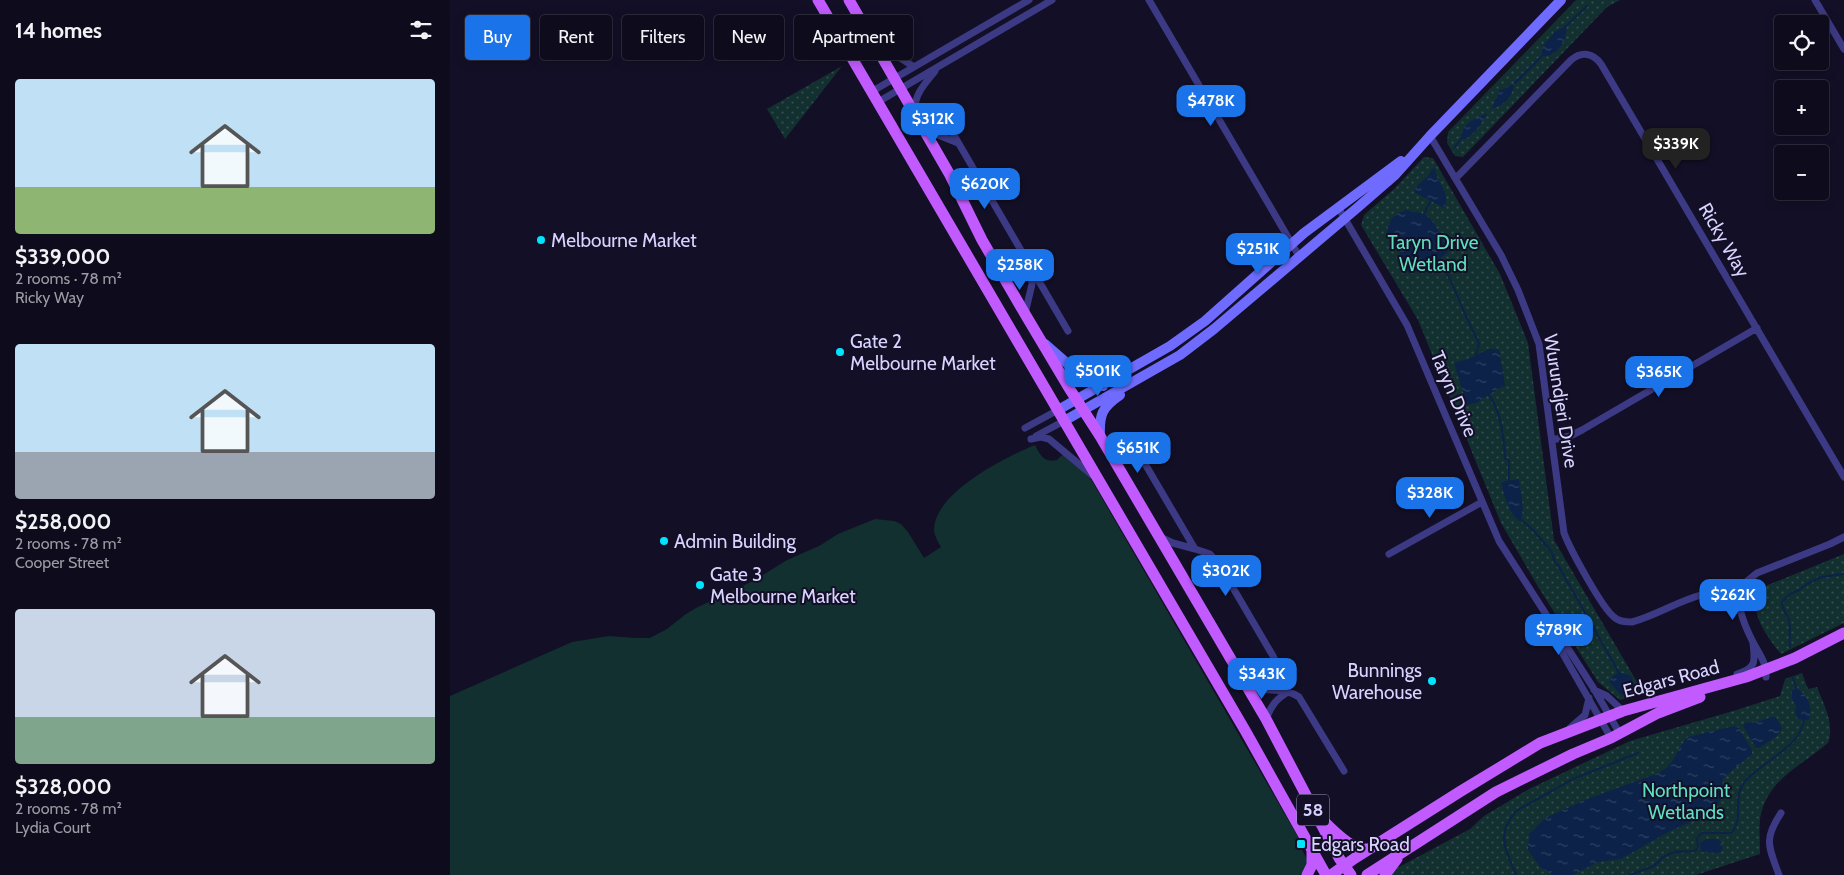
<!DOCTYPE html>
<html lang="en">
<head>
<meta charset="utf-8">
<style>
	body { margin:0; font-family:Cabin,sans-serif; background:#1c1929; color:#f1f3f6; height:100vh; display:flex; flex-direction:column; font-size:19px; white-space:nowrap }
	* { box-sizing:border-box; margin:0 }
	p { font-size:16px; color:#9b9ba3 }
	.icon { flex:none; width:28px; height:28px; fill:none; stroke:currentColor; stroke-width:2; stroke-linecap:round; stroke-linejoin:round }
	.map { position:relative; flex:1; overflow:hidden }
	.panel { display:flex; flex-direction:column; background:#0e0b1c; width:450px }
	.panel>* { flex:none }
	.hud { position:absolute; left:15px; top:15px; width:475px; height:45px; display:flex; gap:10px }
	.tools { position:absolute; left:1324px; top:15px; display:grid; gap:10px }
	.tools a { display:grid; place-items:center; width:55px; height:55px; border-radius:5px; background:#0e0b1c; box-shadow:0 2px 12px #0003,0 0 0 1px #2e2b3b; font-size:25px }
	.price { position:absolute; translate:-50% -42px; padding:0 11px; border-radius:10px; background:#1a73e8; color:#fff; font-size:16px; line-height:32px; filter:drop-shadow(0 1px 2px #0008) }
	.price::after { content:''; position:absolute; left:50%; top:30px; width:15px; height:11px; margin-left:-8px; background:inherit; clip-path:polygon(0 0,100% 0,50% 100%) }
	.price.active { background:#222; color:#fff }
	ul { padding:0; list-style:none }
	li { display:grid; align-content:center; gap:10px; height:265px; padding:0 15px }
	li span { display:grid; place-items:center; height:155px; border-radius:5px; color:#555 }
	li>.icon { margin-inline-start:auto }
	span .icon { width:90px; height:90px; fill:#fffc; stroke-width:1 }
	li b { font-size:21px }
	h2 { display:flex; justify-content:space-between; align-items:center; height:60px; padding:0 15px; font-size:21px }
	.tag { padding:0 18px; border-radius:5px; background:#0e0b1c; box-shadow:0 2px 12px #0003,0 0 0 1px #2e2b3b; font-size:18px; line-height:45px }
	.tag.active { background:#1a73e8; color:#fff }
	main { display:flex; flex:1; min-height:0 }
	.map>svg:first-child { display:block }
	.green { fill:#12302f }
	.park { fill:url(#park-dots) }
	.water { fill:url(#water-ripples) }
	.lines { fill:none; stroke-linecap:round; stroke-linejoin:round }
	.stream { stroke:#0c2248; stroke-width:2 }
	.street { stroke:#3d3a85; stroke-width:7 }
	.secondary { stroke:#6f6bff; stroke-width:10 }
	.primary { stroke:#c25bff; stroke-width:11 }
	.poi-dot { fill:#00e5ff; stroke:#130f26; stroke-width:2 }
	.labels { text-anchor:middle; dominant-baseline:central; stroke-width:4; stroke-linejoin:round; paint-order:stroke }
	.shield { fill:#130f26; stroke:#9e99be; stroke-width:1 }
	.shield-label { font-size:18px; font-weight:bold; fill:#d9d4ff }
	.poi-label { font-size:19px; fill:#d9d4ff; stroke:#130f26; text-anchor:start }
	.street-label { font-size:19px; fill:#d9d4ff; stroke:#130f26 }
	.park-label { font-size:19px; fill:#5fe0c0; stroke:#130f26 }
</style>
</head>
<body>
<main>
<section class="panel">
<h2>14 homes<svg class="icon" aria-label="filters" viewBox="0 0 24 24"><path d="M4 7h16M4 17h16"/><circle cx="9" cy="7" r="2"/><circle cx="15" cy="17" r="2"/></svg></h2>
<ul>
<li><span style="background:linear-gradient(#bfe0f5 70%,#8fb573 0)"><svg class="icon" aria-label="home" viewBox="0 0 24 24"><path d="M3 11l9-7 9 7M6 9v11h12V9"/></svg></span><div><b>$339,000</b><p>2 rooms · 78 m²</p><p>Ricky Way</p></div></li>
<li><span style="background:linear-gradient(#bfe0f5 70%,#9aa5b1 0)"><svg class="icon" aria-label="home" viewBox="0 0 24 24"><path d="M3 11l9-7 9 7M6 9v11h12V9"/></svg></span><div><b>$258,000</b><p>2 rooms · 78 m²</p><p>Cooper Street</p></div></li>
<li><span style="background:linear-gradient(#c9d6e8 70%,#7fa58c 0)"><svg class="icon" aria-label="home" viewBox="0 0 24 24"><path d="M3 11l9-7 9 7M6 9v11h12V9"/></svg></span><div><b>$328,000</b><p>2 rooms · 78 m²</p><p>Lydia Court</p></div></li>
</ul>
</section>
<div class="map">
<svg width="1394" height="875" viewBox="0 0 1394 875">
	<defs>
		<pattern id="park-dots" width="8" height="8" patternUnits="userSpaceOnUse" patternTransform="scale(1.25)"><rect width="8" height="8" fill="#12302f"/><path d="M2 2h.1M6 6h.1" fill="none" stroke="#344d4e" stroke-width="1.8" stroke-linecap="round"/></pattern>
		<pattern id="water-ripples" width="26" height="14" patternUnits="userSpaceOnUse" patternTransform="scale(1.25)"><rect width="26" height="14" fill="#0c2248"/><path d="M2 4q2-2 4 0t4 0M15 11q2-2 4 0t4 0" fill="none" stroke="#2f4163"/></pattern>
	</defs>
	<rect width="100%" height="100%" fill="#130f26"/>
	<!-- green -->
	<path class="green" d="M 585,445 C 590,455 594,463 607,460 L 613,454 L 636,473 L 642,481 L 851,842 L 849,844 L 858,861 L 858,866 L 850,875 L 0,875 L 0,696 L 122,642 L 159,636 L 185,638 L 200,638 L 217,629 L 236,614 L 246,608 L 303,581 L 337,560 L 369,546 L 388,534 L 425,519 L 444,521 L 451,524 L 458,532 L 474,558 L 491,547 C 488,542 484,535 484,529 C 485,493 555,457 585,445 Z"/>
	<!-- park -->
	<path class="park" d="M 1126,0 L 1170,0 L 1157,7 L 1013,157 L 1005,156 L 997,143 L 998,132 Z
		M 392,66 L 335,139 L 317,109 Z
		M 974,157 L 983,158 L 1050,274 L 1078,343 L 1104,540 L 1194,694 L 1170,700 L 1148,682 L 1087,585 L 1051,523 L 968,320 L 911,225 L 914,215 L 944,189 Z
		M 1394,554 L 1394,623 L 1331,654 C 1317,637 1290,601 1318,585 Z
		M 1352,673 L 1358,689 L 1367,687 C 1374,705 1385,724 1378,743 C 1351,766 1316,780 1310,819 C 1309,830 1310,842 1310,854 L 1246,875 L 934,875 L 1020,829 L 1034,816 L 1079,789 L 1180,741 L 1283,711 L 1330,696 L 1335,679 Z"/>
	<!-- water -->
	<path class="water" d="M 1116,26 C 1118,40 1106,58 1092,56 C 1089,44 1100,41 1104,32 Z
		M 1065,83 C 1061,99 1056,103 1041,110 L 1050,90 L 1054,89 Z
		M 1037,113 C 1032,124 1025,132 1016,139 L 1011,139 C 1012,122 1024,120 1037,113 Z
		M 985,168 C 986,184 1002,192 994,208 L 964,192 C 967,182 979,179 982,169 Z
		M 957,210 C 962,212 968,212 973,214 C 985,219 993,240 999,251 L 980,267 L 959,273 C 955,266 953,259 949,251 C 946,246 940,241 938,235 C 935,222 946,212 957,210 Z
		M 1039,349 L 1049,349 L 1055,386 L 1051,387 L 1026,403 L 1017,405 L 1004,363 L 1018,359 Z
		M 1069,479 C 1070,491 1076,510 1070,521 C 1058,515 1054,493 1051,482 Z
		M 1169,672 L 1181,676 L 1186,688 L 1181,692 L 1171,695 L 1159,682 L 1163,676 Z
		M 1346,688 C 1358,694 1363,708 1359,720 L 1348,719 L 1345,712 L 1346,706 L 1342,699 L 1342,689 Z
		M 1321,717 L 1326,717 L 1332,729 L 1327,736 L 1309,748 L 1306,748 L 1293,726 L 1295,723 C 1303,722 1313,721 1321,717 Z
		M 1284,726 L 1289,728 L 1302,750 L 1302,754 L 1273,778 L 1271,797 L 1268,805 L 1264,812 L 1220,831 L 1171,859 L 1148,862 L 1123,875 L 1103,875 L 1091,868 L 1078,850 L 1079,834 L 1094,819 L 1104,814 L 1140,798 L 1209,773 C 1228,761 1225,750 1238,737 Z
		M 1256,839 L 1267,839 L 1272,842 L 1272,851 L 1267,853 L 1251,852 L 1250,843 Z"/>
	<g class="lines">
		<!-- stream -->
		<path class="stream" d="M 1115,27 L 1137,6
			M 1065,83 L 1092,56
			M 1004,148 L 1012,138
			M 973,216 L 981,200
			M 990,259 C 1005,286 1014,316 1029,343 L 1026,355
			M 1038,394 C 1051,410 1054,437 1055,458 L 1059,461 L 1059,481
			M 1070,519 L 1083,530 L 1102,552 L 1105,563 L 1108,565 L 1169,673
			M 1340,647 C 1339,638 1341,630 1339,621 C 1338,613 1333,615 1332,602 L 1340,594 L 1349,590 L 1357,584 L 1371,577 L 1394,574
			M 1343,678 L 1347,690
			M 1066,875 C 1056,850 1045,835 1066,811 L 1123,779 L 1188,753
			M 1180,875 L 1204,866 L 1213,857 L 1224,852 L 1245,851 L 1248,847 L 1247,838 L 1252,833 L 1282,833 C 1295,816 1280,798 1297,779 C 1315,760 1351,747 1354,719"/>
		<!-- street -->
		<path class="street" d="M 699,0 L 849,256
			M 1365,0 L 1394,49
			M 423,35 L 440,51 L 464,67
			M 421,92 L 579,0
			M 428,102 L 602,0
			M 465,111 C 464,94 475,84 485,71
			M 498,125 L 618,331
			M 475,127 L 483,133 L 508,143
			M 980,136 L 1051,255 L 1068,290 L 1089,344 L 1114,533 C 1120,549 1152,608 1164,617 C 1169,622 1176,622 1182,622 C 1217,613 1252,583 1289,595 L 1296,582 L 1307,573 L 1380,544 L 1394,537
			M 1006,178 L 1121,60 C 1132,51 1143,53 1151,64 L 1394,477
			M 888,207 L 957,325 L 1049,541 L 1144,689 L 1170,734
			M 575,314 L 582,284 L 582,272
			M 575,428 L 608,410
			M 586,436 L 614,421
			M 581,439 L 591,437 L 599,439 L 642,475
			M 680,439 L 691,457
			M 1102,440 L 1120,436 L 1132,430 L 1307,328
			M 655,444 L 691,457 L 745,549 L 760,554 L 769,564 L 823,656 L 834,677 L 838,692
			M 710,537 L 723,543 L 745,549
			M 939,554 L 1032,502
			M 1289,595 C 1288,611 1296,629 1304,644 C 1310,655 1317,664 1316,677
			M 1093,619 L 1161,738
			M 1287,674 C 1307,668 1305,661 1303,643
			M 796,684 C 813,694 833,686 849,697 L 894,771
			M 1144,690 L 1157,696 L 1173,711
			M 816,719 C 821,706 826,699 838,692
			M 1120,728 L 1135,715 L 1139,698
			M 1329,875 C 1319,847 1313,840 1331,813"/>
		<!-- secondary -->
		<path class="secondary" d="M 595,344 L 636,380 L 653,386
			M 608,410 L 720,346 L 755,321 L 854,233 L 951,161
			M 614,421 L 730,355 L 764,329 L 907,208 L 945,175 L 980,136 L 1111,0
			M 650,436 C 649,415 652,407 670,395"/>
		<!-- primary -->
		<path class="primary" d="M 368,0 L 796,732 L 876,875
			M 399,0 L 500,175 L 532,240 L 575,314 L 619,388 L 650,436 L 816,719 L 889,858 L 901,875
			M 871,819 C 884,830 900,850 918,849
			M 857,875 L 862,865 L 862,851
			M 881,875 L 905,858 L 1011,791 L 1090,743 L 1173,711 L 1296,677 L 1345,658 L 1394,633
			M 917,875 L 1046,792 L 1123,754 L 1161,738 L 1208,713 L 1250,697
			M 935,875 L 947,859"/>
	</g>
	<!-- markers -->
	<g class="poi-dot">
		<circle cx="91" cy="240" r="5"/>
		<circle cx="390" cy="352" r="5"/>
		<circle cx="214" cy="541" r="5"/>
		<circle cx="250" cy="585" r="5"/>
		<circle cx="982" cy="681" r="5"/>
		<rect x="846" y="839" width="10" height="10" rx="2.5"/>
	</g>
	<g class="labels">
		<!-- shield labels -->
		<rect class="shield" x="847" y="794.5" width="32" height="31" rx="4"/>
		<g class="shield-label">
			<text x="863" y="810">58</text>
		</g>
		<!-- poi labels -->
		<g class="poi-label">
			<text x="101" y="240">Melbourne Market</text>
			<text x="400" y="341">Gate 2<tspan x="400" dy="22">Melbourne Market</tspan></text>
			<text x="224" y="541">Admin Building</text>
			<text x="260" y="574">Gate 3<tspan x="260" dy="22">Melbourne Market</tspan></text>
			<text x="972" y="670" text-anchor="end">Bunnings<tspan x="972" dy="22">Warehouse</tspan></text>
			<text x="861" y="844">Edgars Road</text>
		</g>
		<!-- street labels -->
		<g class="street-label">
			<text transform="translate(1274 240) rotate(60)">Ricky Way</text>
			<text transform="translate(1004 394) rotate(67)">Taryn Drive</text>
			<text transform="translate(1111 401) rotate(81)">Wurundjeri Drive</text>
			<text transform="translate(1221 679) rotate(-15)">Edgars Road</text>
		</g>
		<!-- park labels -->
		<g class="park-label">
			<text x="983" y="242">Taryn Drive<tspan x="983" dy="22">Wetland</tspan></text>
			<text x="1236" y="790">Northpoint<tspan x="1236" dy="22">Wetlands</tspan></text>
		</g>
	</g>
</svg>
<div class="tools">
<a><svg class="icon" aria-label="locate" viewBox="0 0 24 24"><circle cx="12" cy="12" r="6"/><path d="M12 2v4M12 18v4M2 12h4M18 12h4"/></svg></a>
<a>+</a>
<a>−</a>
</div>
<b class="price" style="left:761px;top:127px">$478K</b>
<b class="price" style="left:483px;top:145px">$312K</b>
<b class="price active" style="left:1226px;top:170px">$339K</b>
<b class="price" style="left:535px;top:210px">$620K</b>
<b class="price" style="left:808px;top:275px">$251K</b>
<b class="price" style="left:570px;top:291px">$258K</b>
<b class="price" style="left:648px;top:397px">$501K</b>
<b class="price" style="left:1209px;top:398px">$365K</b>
<b class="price" style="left:688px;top:474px">$651K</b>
<b class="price" style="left:980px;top:519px">$328K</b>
<b class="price" style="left:776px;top:597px">$302K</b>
<b class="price" style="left:1283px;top:621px">$262K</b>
<b class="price" style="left:1109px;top:656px">$789K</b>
<b class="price" style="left:812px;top:700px">$343K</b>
<div class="hud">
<a class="tag active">Buy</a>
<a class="tag">Rent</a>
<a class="tag">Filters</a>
<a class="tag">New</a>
<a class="tag">Apartment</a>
</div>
</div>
</main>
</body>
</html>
